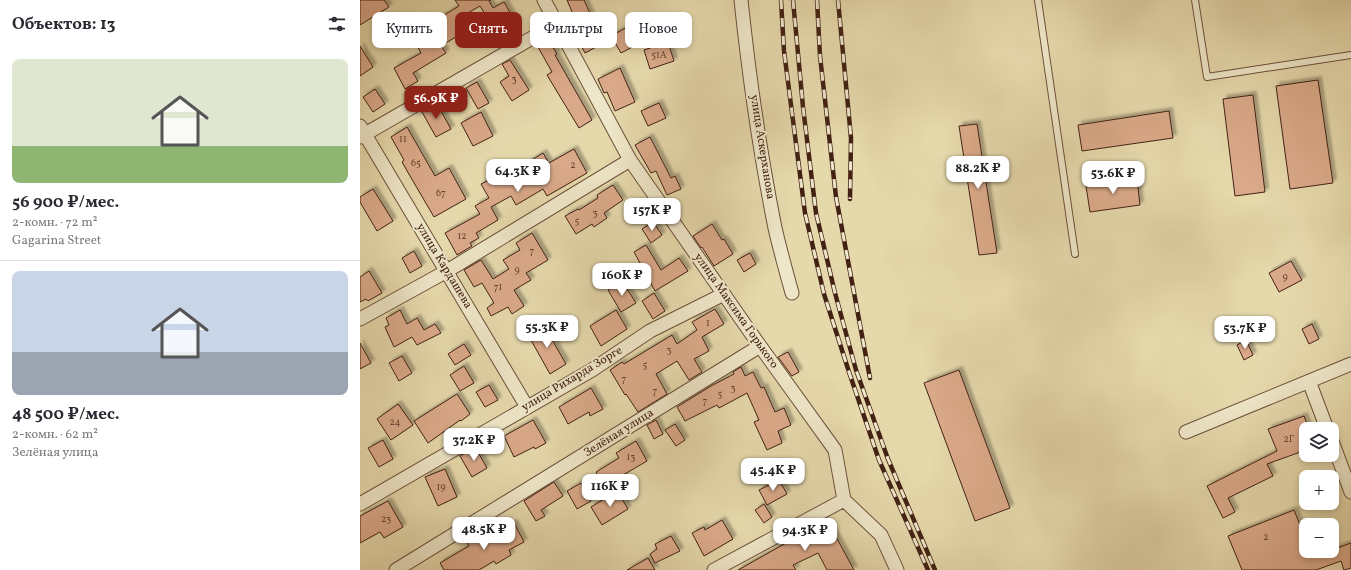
<!DOCTYPE html>
<html lang="ru">
<head>
<meta charset="utf-8">
<style>
	body { margin:0; font-family:Vollkorn,serif; background:#f7f7f7; color:#2b2b33; height:100vh; display:flex; flex-direction:column; font-size:15px; white-space:nowrap }
	* { box-sizing:border-box; margin:0 }
	p { font-size:13px; color:#7c7c81 }
	.icon { flex:none; width:22px; height:22px; fill:none; stroke:currentColor; stroke-width:2; stroke-linecap:round; stroke-linejoin:round }
	.map { position:relative; flex:1; overflow:hidden }
	.panel { display:flex; flex-direction:column; background:#fff; width:360px }
	.panel>* { flex:none }
	.guide { position:absolute; left:12px; top:12px; width:380px; height:36px; display:flex; gap:8px }
	.controls { position:absolute; left:939px; top:422px; display:grid; gap:8px }
	.controls a { display:grid; place-items:center; width:40px; height:40px; border-radius:8px; background:#fff; box-shadow:0 2px 6px #0003; font-size:20px }
	.price { position:absolute; translate:-50% -34px; padding:0 9px; border-radius:8px; background:#fff; color:#222; font-size:13px; line-height:26px; filter:drop-shadow(0 1px 2px #0008) }
	.price::after { content:''; position:absolute; left:50%; top:24px; width:12px; height:9px; margin-left:-6px; background:inherit; clip-path:polygon(0 0,100% 0,50% 100%) }
	.price.active { background:#8f2418; color:#fff }
	ul { padding:0; list-style:none }
	li { display:grid; align-content:center; gap:8px; height:212px; padding:0 12px }
	li+li { border-top:1px solid #e1e1e2 }
	li span { display:grid; place-items:center; height:124px; border-radius:8px; color:#555 }
	li>.icon { margin-inline-start:auto }
	span .icon { width:72px; height:72px; fill:#fffc; stroke-width:1 }
	li b { font-size:17px }
	h2 { display:flex; justify-content:space-between; align-items:center; height:48px; padding:0 12px; font-size:17px }
	.tag { padding:0 14px; border-radius:8px; background:#fff; box-shadow:0 2px 6px #0003; font-size:14px; line-height:36px }
	.tag.active { background:#8f2418; color:#fff }
	main { display:flex; flex:1; min-height:0 }
	.map>svg:first-child { display:block }
	.building { fill:#daa989; stroke:#432215; filter:url(#shadow) }
	.lines { fill:none; stroke-linecap:round; stroke-linejoin:round }
	.lane-casing { stroke:#6c503a; stroke-width:8 }
	.street-casing { stroke:#6c503a; stroke-width:15 }
	.lane { stroke:#eee6c8; stroke-width:6 }
	.street { stroke:#eee6c8; stroke-width:13 }
	.rail-casing { stroke:#432215; stroke-width:4.5 }
	.rail { stroke:#eee6c8; stroke-width:3; stroke-dasharray:9; stroke-linecap:butt }
	.labels { text-anchor:middle; dominant-baseline:central; stroke-width:4; stroke-linejoin:round; paint-order:stroke }
	.number-label { font-size:10px; fill:#694432 }
	.street-label { font-size:12px; fill:#432215; stroke:#eee6c8 }
</style>
</head>
<body>
<main>
<section class="panel">
<h2>Объектов: 13<svg class="icon" aria-label="filters" viewBox="0 0 24 24"><path d="M4 7h16M4 17h16"/><circle cx="9" cy="7" r="2"/><circle cx="15" cy="17" r="2"/></svg></h2>
<ul>
<li><span style="background:linear-gradient(#dfe7d0 70%,#8fb573 0)"><svg class="icon" aria-label="home" viewBox="0 0 24 24"><path d="M3 11l9-7 9 7M6 9v11h12V9"/></svg></span><div><b>56 900 ₽/мес.</b><p>2-комн. · 72 m²</p><p>Gagarina Street</p></div></li>
<li><span style="background:linear-gradient(#c9d6e8 65%,#9aa5b1 0)"><svg class="icon" aria-label="home" viewBox="0 0 24 24"><path d="M3 11l9-7 9 7M6 9v11h12V9"/></svg></span><div><b>48 500 ₽/мес.</b><p>2-комн. · 62 m²</p><p>Зелёная улица</p></div></li>
</ul>
</section>
<div class="map">
<svg width="991" height="570" viewBox="0 0 991 570">
	<defs>
		<filter id="shadow"><feDropShadow dx="3.5" dy="-3.5" stdDeviation="1" flood-color="#0004"/></filter>
	</defs>
	<rect width="100%" height="100%" fill="#e5d8ab"/>
	<filter id="stains"><feTurbulence type="fractalNoise" baseFrequency=".005" numOctaves="4"/><feColorMatrix values="0 0 0 0 .2 0 0 0 0 .09 0 0 0 0 .02 0 0 0 .5 -.17"/></filter>
	<radialGradient id="worn" r=".72"><stop offset=".6" stop-color="#630" stop-opacity="0"/><stop offset="1" stop-color="#630" stop-opacity=".3"/></radialGradient>
	<!-- building -->
	<path class="building" d="M 0,0 L 24,0 L 29,7 L 0,25 Z
		M 95,0 L 131,0 L 129,1 L 133,8 L 144,2 L 152,16 L 133,27 L 120,6 L 99,18 L 107,30 L 81,46 L 86,53 L 53,73 L 58,81 L 45,89 L 34,68 L 61,53 L 57,46 L 79,32 L 73,22 L 99,6 Z
		M 207,0 L 224,0 L 235,25 L 230,26 L 240,45 L 225,53 L 218,40 L 223,37 Z
		M 271,25 L 280,43 L 261,53 L 251,36 Z
		M 189,41 L 197,54 L 195,55 L 232,120 L 219,128 L 187,75 L 192,72 L 178,47 Z
		M 308,42 L 314,61 L 290,69 L 284,50 Z
		M 0,46 L 13,67 L 0,76 Z
		M 150,60 L 169,90 L 152,101 L 140,82 L 149,76 L 142,64 Z
		M 260,68 L 275,102 L 255,111 L 247,92 L 244,93 L 238,79 Z
		M 958,80 L 973,183 L 930,189 L 916,86 Z
		M 117,82 L 129,103 L 118,109 L 106,88 Z
		M 15,89 L 25,104 L 13,112 L 3,97 Z
		M 893,95 L 905,192 L 875,196 L 863,99 Z
		M 299,103 L 306,118 L 288,126 L 281,111 Z
		M 77,104 L 91,129 L 76,137 L 62,112 Z
		M 809,111 L 813,138 L 722,151 L 718,125 Z
		M 121,112 L 133,136 L 113,146 L 101,123 Z
		M 617,124 L 637,253 L 619,255 L 599,126 Z
		M 47,127 L 75,176 L 89,168 L 106,199 L 74,217 L 50,176 L 42,162 L 44,160 L 31,137 Z
		M 290,137 L 311,178 L 315,176 L 321,189 L 307,195 L 296,171 L 291,173 L 275,145 Z
		M 214,149 L 227,173 L 187,196 L 183,189 L 156,205 L 151,196 L 131,207 L 138,220 L 116,233 L 119,238 L 110,243 L 112,246 L 97,255 L 85,233 L 120,214 L 115,206 L 129,198 L 121,184 L 137,176 L 141,182 L 168,165 L 167,163 L 183,153 L 189,163 Z
		M 777,179 L 780,205 L 730,212 L 726,186 Z
		M 253,185 L 263,200 L 244,213 L 247,218 L 234,227 L 232,224 L 216,234 L 205,216 L 218,209 L 219,210 L 238,198 L 237,195 Z
		M 13,189 L 33,221 L 17,231 L 0,202 L 0,197 Z
		M 293,222 L 302,235 L 291,243 L 282,229 Z
		M 352,224 L 362,240 L 364,239 L 373,254 L 354,266 L 342,247 L 341,248 L 333,236 Z
		M 172,233 L 188,260 L 166,273 L 171,280 L 154,290 L 164,306 L 152,314 L 148,307 L 131,316 L 127,308 L 134,303 L 122,283 L 114,287 L 104,270 L 121,260 L 133,279 L 149,269 L 143,260 L 160,250 L 156,243 Z
		M 286,245 L 301,270 L 319,258 L 328,271 L 295,291 L 274,252 Z
		M 54,251 L 62,266 L 50,273 L 42,258 Z
		M 390,253 L 396,264 L 384,272 L 377,260 Z
		M 931,261 L 942,280 L 919,292 L 909,273 Z
		M 9,271 L 22,293 L 8,301 L 6,299 L 0,302 L 0,277 Z
		M 262,281 L 276,303 L 261,312 L 248,290 Z
		M 294,293 L 305,311 L 293,319 L 282,301 Z
		M 355,309 L 364,324 L 342,337 L 349,351 L 334,359 L 342,372 L 329,380 L 317,361 L 296,374 L 307,394 L 278,412 L 266,394 L 265,395 L 250,370 L 262,362 L 264,364 L 312,335 L 317,344 L 337,330 L 332,322 Z
		M 40,310 L 47,324 L 57,318 L 64,330 L 75,324 L 81,333 L 57,345 L 52,337 L 34,347 L 25,327 L 29,325 L 26,318 Z
		M 256,310 L 267,329 L 241,346 L 230,326 Z
		M 183,324 L 206,364 L 190,374 L 167,333 Z
		M 952,324 L 959,339 L 949,344 L 942,329 Z
		M 886,340 L 893,355 L 884,360 L 877,345 Z
		M 0,343 L 11,363 L 0,369 Z
		M 104,344 L 111,355 L 95,365 L 88,354 Z
		M 428,352 L 439,372 L 432,376 L 418,357 Z
		M 42,356 L 52,373 L 39,381 L 29,363 Z
		M 104,366 L 114,383 L 100,391 L 90,375 Z
		M 381,367 L 385,376 L 393,372 L 401,388 L 404,387 L 415,412 L 424,408 L 431,425 L 418,431 L 422,443 L 407,450 L 394,422 L 399,420 L 387,393 L 359,408 L 357,405 L 325,421 L 317,407 L 351,386 L 374,374 L 373,372 Z
		M 599,370 L 650,508 L 615,521 L 564,383 Z
		M 129,385 L 138,400 L 125,407 L 116,392 Z
		M 231,388 L 243,409 L 230,416 L 229,412 L 208,424 L 199,407 Z
		M 97,394 L 110,414 L 101,421 L 100,420 L 68,443 L 54,421 Z
		M 38,404 L 53,425 L 31,440 L 17,419 Z
		M 944,416 L 949,429 L 946,429 L 946,450 L 907,464 L 913,476 L 868,498 L 875,512 L 863,518 L 847,486 L 917,451 L 908,429 Z
		M 173,420 L 186,443 L 175,449 L 174,447 L 154,457 L 144,436 Z
		M 296,420 L 303,434 L 294,439 L 287,425 Z
		M 315,424 L 325,440 L 316,446 L 305,430 Z
		M 23,440 L 33,459 L 19,467 L 8,448 Z
		M 276,441 L 287,461 L 263,475 L 265,478 L 246,490 L 236,472 L 259,458 L 256,453 Z
		M 115,447 L 127,468 L 112,477 L 100,456 Z
		M 85,469 L 97,497 L 78,506 L 65,477 Z
		M 419,480 L 427,494 L 407,505 L 399,490 Z
		M 194,482 L 203,496 L 181,510 L 185,516 L 176,521 L 164,501 Z
		M 221,483 L 231,501 L 217,509 L 207,491 Z
		M 257,491 L 268,509 L 242,525 L 231,507 Z
		M 28,501 L 43,527 L 24,538 L 20,532 L 0,543 L 0,516 Z
		M 404,504 L 412,517 L 404,523 L 395,510 Z
		M 934,510 L 946,540 L 946,551 L 959,551 L 961,554 L 972,551 L 972,550 L 991,543 L 991,568 L 984,570 L 981,561 L 956,570 L 882,570 L 868,536 Z
		M 362,520 L 373,539 L 344,556 L 332,533 L 344,527 L 345,530 Z
		M 468,522 L 494,570 L 467,570 L 458,553 L 433,565 L 436,570 L 378,570 L 426,543 Z
		M 154,523 L 164,542 L 149,550 L 151,555 L 136,564 L 134,561 L 119,570 L 84,570 L 80,563 L 109,546 L 104,538 L 114,531 L 122,546 L 143,534 L 141,530 Z
		M 311,536 L 320,551 L 295,563 L 290,554 L 297,549 L 295,544 Z
		M 288,558 L 295,570 L 267,570 Z"/>
	<g class="lines">
		<defs>
			<path id="lane" d="M 678,0 L 715,254
				M 835,0 L 847,77 L 991,55"/>
			<path id="street" d="M 184,0 L 270,160 L 400,346 L 475,450 L 484,500
				M 381,0 C 389,76 400,153 415,228 C 420,250 426,271 432,293
				M 0,126 L 167,407
				M 0,137 L 198,23
				M 0,319 L 87,271 L 270,160
				M 949,381 L 967,429
				M 826,432 L 991,364
				M 972,441 L 991,492
				M 484,500 L 521,535 L 537,570
				M 0,504 L 232,370 L 290,331 L 364,294
				M 36,570 L 400,346
				M 354,570 L 484,500"/>
		</defs>
		<!-- lane casing -->
		<use href="#lane" class="lane-casing"/>
		<!-- street casing -->
		<use href="#street" class="street-casing"/>
		<!-- lane -->
		<use href="#lane" class="lane"/>
		<!-- street -->
		<use href="#street" class="street"/>
		<defs>
			<path id="rail" d="M 421,0 L 424,51 L 445,213 L 464,294 L 489,372 L 519,460 L 568,570
				M 433,0 L 443,107 L 456,213 L 475,293 L 496,370 L 528,459 L 575,570
				M 457,0 L 460,56 L 476,197 L 510,378
				M 478,0 L 491,138 L 490,199"/>
		</defs>
		<!-- rail casing -->
		<use href="#rail" class="rail-casing"/>
		<!-- rail -->
		<use href="#rail" class="rail"/>
	</g>
	<g class="labels">
		<!-- number labels -->
		<g class="number-label">
			<text x="299" y="55">51А</text>
			<text x="154" y="79">3</text>
			<text x="43" y="139">11</text>
			<text x="56" y="163">65</text>
			<text x="213" y="165">2</text>
			<text x="81" y="193">67</text>
			<text x="235" y="213">3</text>
			<text x="217" y="221">5</text>
			<text x="102" y="236">12</text>
			<text x="172" y="251">7</text>
			<text x="157" y="270">9</text>
			<text x="925" y="277">9</text>
			<text x="138" y="287">71</text>
			<text x="348" y="323">1</text>
			<text x="309" y="350">3</text>
			<text x="285" y="365">5</text>
			<text x="264" y="379">7</text>
			<text x="373" y="388">3</text>
			<text x="295" y="391">7</text>
			<text x="360" y="394">5</text>
			<text x="345" y="401">7</text>
			<text x="35" y="422">24</text>
			<text x="929" y="439">2Г</text>
			<text x="271" y="457">13</text>
			<text x="81" y="487">19</text>
			<text x="26" y="519">23</text>
			<text x="906" y="537">2</text>
		</g>
		<!-- street labels -->
		<g class="street-label">
			<text transform="translate(402 147) rotate(81)">улица Аскерханова</text>
			<text transform="translate(84 266) rotate(59)">улица Кардашева</text>
			<text transform="translate(376 311) rotate(55)">улица Максима Горького</text>
			<text transform="translate(212 379) rotate(-31)">улица Рихарда Зорге</text>
			<text transform="translate(259 433) rotate(-32)">Зелёная улица</text>
		</g>
	</g>
	<rect width="100%" height="100%" filter="url(#stains)"/>
	<rect width="100%" height="100%" fill="url(#worn)"/>
</svg>
<div class="controls">
<a><svg class="icon" aria-label="layers" viewBox="0 0 24 24"><path d="M12 4l9 5-9 5-9-5zM3 14l9 5 9-5"/></svg></a>
<a>+</a>
<a>−</a>
</div>
<b class="price active" style="left:76px;top:120px">56.9K ₽</b>
<b class="price" style="left:618px;top:190px">88.2K ₽</b>
<b class="price" style="left:158px;top:193px">64.3K ₽</b>
<b class="price" style="left:753px;top:195px">53.6K ₽</b>
<b class="price" style="left:292px;top:232px">157K ₽</b>
<b class="price" style="left:262px;top:297px">160K ₽</b>
<b class="price" style="left:187px;top:349px">55.3K ₽</b>
<b class="price" style="left:885px;top:350px">53.7K ₽</b>
<b class="price" style="left:114px;top:462px">37.2K ₽</b>
<b class="price" style="left:413px;top:492px">45.4K ₽</b>
<b class="price" style="left:250px;top:508px">116K ₽</b>
<b class="price" style="left:124px;top:551px">48.5K ₽</b>
<b class="price" style="left:445px;top:552px">94.3K ₽</b>
<div class="guide">
<a class="tag">Купить</a>
<a class="tag active">Снять</a>
<a class="tag">Фильтры</a>
<a class="tag">Новое</a>
</div>
</div>
</main>
</body>
</html>
